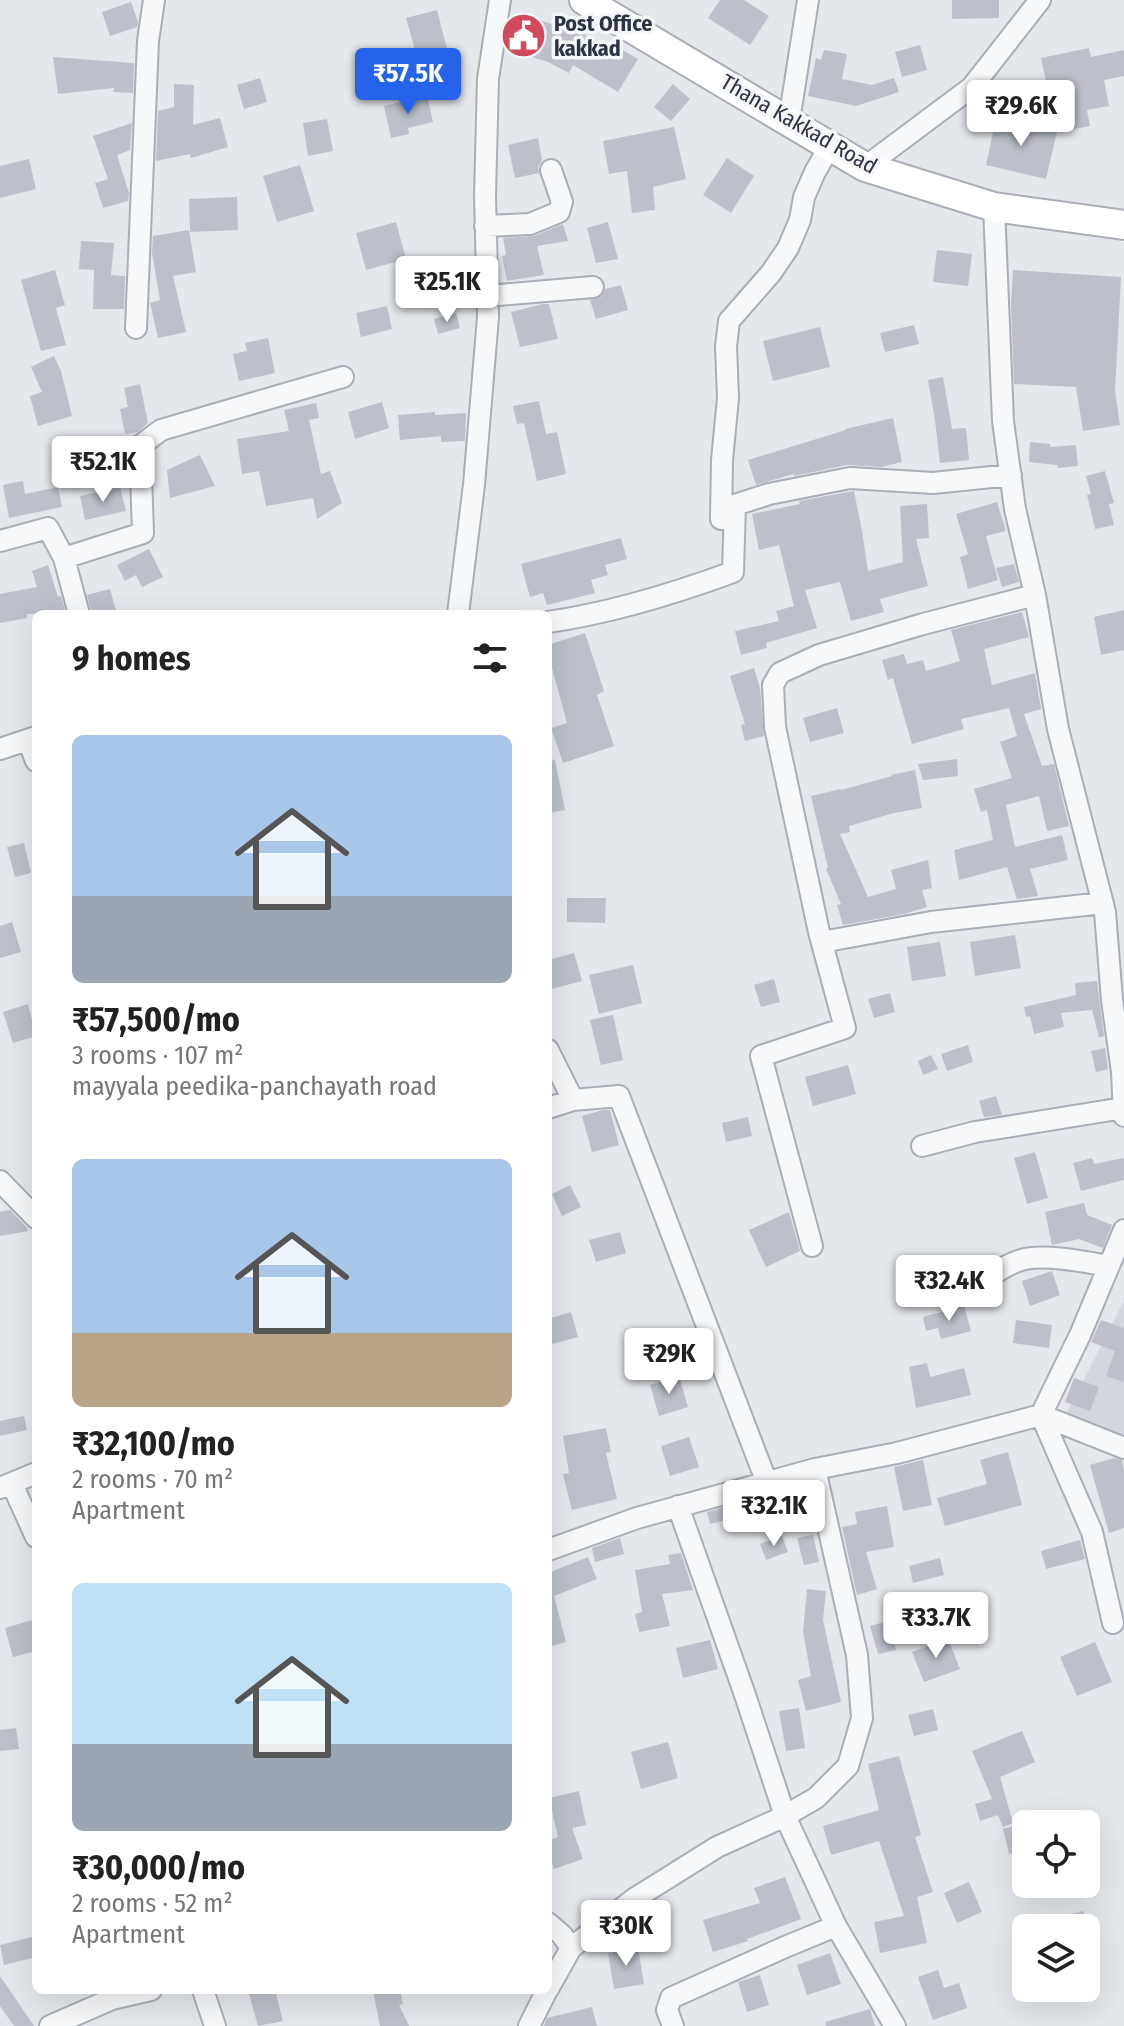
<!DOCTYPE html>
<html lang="en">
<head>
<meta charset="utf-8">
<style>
	body { margin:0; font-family:"Fira Sans Condensed",sans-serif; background:#f2f2f2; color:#222; height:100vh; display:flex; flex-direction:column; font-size:30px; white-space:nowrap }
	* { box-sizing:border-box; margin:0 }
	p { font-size:26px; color:#767676 }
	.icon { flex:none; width:44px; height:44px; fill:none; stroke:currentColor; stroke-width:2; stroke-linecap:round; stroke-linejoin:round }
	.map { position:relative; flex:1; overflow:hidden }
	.panel { position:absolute; left:32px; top:610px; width:520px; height:1384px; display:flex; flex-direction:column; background:#fff; border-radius:12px; box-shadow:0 8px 32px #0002 }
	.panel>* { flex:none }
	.fabs { position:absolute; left:1012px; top:1810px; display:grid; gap:16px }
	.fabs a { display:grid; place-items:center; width:88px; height:88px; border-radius:12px; background:#fff; box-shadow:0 8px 32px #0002; font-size:40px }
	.price { position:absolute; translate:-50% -68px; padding:0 18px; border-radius:8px; background:#fff; color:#222; font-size:26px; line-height:52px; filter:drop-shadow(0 2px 4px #0008) }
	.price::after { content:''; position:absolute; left:50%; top:48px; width:24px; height:18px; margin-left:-12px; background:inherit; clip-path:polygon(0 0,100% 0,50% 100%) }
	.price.current { background:#2563eb; color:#fff }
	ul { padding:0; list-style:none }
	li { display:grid; align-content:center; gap:16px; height:424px; padding:0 40px }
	li span { display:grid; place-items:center; height:248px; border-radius:12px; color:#555 }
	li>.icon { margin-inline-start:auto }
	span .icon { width:144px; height:144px; fill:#fffc; stroke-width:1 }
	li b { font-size:34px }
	h2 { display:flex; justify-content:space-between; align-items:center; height:96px; padding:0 40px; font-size:34px }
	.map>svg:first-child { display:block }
	.built { fill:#d2d6de }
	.building { fill:#bbc0ca }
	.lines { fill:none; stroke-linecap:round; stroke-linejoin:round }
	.minor-casing { stroke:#a9aeb7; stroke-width:24 }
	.secondary-casing { stroke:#a9aeb7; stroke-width:32 }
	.minor { stroke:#f7f8fa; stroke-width:20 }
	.secondary { stroke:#fff; stroke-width:28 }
	.labels { text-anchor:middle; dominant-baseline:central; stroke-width:7; stroke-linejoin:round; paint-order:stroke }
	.poi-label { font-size:22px; font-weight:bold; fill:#2b3445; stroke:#f4f6f9; text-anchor:start }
	.street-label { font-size:22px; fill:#2b3445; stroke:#f4f6f9 }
</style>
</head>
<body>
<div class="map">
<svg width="1124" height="2026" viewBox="0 0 1124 2026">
	<rect width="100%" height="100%" fill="#e4e7ec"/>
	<!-- built -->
	<path class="built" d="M 1124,1301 L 1124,1442 L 1064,1418 Z"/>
	<!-- building -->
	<path class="building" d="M 720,0 L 744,0 L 769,16 L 750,45 L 708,18 Z
		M 952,0 L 999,0 L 999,18 L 952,19 Z
		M 131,2 L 138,22 L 137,27 L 110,36 L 102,12 Z
		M 437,10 L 447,49 L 417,57 L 406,18 Z
		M 518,14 L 562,27 L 564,24 L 607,46 L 609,42 L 638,59 L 618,92 L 573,65 L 569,73 L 548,62 L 508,50 Z
		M 920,45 L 927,70 L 902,77 L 895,52 Z
		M 1089,48 L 1091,57 L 1124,50 L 1124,76 L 1104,80 L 1109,106 L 1087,110 L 1090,126 L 1057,132 L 1041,58 Z
		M 824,50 L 847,54 L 842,79 L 872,85 L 894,78 L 899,92 L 856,106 L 808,96 L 816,58 L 821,60 Z
		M 53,57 L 134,63 L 133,93 L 113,92 L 114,88 L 58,94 Z
		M 260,78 L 267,102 L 244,109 L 237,85 Z
		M 174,84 L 194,85 L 193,125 L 220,118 L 228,147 L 191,158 L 190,154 L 156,161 L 158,111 L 174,107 Z
		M 673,84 L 690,99 L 671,121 L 654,107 Z
		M 427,96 L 433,122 L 408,128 L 409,134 L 391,138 L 384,106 Z
		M 996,118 L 1057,132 L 1046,179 L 986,165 Z
		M 327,119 L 333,151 L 308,156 L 303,123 Z
		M 132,123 L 130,150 L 117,155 L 129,193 L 128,201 L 103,208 L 95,183 L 108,179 L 93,136 Z
		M 674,127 L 686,179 L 653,187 L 655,210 L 632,213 L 627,171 L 609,174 L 603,141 Z
		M 538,138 L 542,160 L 538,167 L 539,173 L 515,178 L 508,145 Z
		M 727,158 L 754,176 L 731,213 L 703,195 Z
		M 29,159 L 36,189 L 0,198 L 0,166 Z
		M 300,165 L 314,211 L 277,222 L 263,176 Z
		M 237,197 L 238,230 L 190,232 L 189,199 Z
		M 396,222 L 406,259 L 366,270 L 356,233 Z
		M 608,222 L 618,259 L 596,263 L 587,228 Z
		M 563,224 L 568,241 L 537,246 L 544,275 L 507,281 L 502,256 L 506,255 L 503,238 L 534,236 Z
		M 189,230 L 196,272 L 173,276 L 186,332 L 158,338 L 150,303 L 160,300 L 152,253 L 153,236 Z
		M 81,241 L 114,243 L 111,275 L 125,276 L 124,309 L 93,309 L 94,270 L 79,269 Z
		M 937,250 L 972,254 L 968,286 L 933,282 Z
		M 55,270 L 65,305 L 56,308 L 66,345 L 41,351 L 21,280 Z
		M 1013,270 L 1121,277 L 1115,391 L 1120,425 L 1083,431 L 1076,387 L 1014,384 L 1011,305 Z
		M 621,285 L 628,310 L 596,319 L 590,300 L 601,297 L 605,289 Z
		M 543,304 L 549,304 L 558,339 L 520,347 L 511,312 Z
		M 387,306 L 392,329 L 361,337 L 356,313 Z
		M 456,313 L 460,328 L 438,334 L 434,319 Z
		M 914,325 L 919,344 L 885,352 L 880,333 Z
		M 820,327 L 830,367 L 773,381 L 763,341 Z
		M 268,338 L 275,373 L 239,381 L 233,354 L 247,351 L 245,343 Z
		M 54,356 L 61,371 L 72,416 L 38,426 L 30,396 L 42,392 L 31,367 Z
		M 943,377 L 952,429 L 966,428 L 969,460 L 940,463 L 935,420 L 928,380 Z
		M 140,384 L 148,423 L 138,432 L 125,434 L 120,409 L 128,407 L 124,388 Z
		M 539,401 L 546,434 L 557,432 L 566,474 L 537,481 L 524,423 L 517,424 L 513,406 Z
		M 382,402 L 389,428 L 355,439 L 348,412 Z
		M 316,403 L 319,418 L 309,420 L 321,474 L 330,471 L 342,503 L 317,519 L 313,498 L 266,506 L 259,471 L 242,474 L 237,439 L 289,431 L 284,410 Z
		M 435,412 L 435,415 L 466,413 L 465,441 L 441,442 L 441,436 L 400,440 L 398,415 Z
		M 893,418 L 902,462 L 881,467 L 847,465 L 794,476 L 793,474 L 756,485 L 748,460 L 846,430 L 845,429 Z
		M 1030,442 L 1050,444 L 1050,447 L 1076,445 L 1078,466 L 1058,468 L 1057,465 L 1029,462 Z
		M 200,455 L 215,486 L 170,498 L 167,470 Z
		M 1105,471 L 1114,503 L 1109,504 L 1114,525 L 1095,529 L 1087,495 L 1091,494 L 1086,476 Z
		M 23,481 L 25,494 L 58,487 L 62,507 L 9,518 L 3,485 Z
		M 120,487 L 126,511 L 85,520 L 80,496 Z
		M 854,491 L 862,531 L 868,571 L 903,562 L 900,506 L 927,504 L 929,538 L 916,539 L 928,586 L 880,599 L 884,612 L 851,621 L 840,582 L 805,590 L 817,628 L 766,643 L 767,648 L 741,655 L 735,631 L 779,621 L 776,611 L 794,606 L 779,545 L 759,550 L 752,514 L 800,504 L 799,501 Z
		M 997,502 L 1006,531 L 986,536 L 998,580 L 968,589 L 960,557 L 968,554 L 956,514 Z
		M 621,538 L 627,559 L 605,565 L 608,575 L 591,580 L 595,593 L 547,605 L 543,593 L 530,597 L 521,564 Z
		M 149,549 L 163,577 L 142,587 L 136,575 L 125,581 L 117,565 Z
		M 1014,564 L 1019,582 L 1002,587 L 996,568 Z
		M 48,565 L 58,597 L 61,596 L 66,614 L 27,614 L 27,618 L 0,623 L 0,594 L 37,587 L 32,571 Z
		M 110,589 L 117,614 L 92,614 L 87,595 Z
		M 1124,610 L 1124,650 L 1101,655 L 1094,617 Z
		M 1022,612 L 1029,637 L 984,649 L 992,685 L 1035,673 L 1041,709 L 1024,714 L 1042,766 L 1054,764 L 1069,826 L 1047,831 L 1039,796 L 1006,805 L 1015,847 L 1062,835 L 1068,860 L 1030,869 L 1038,896 L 1017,899 L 1007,867 L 959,880 L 954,850 L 993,840 L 987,810 L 981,812 L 974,789 L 1012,778 L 1000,742 L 1017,736 L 1009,708 L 961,719 L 964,729 L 912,744 L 893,678 L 888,680 L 882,660 L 904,654 L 907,664 L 923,660 L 926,671 L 960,661 L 951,630 Z
		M 585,633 L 604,691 L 597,695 L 614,746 L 563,763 L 551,728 L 567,723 L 548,653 L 548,645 Z
		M 754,668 L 760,688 L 764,736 L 745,741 L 741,725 L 745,724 L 730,676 Z
		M 837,708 L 844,733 L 810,742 L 803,718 Z
		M 957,759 L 958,776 L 923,780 L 918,764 Z
		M 555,760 L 565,810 L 548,813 L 548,761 Z
		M 915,770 L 922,808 L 894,813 L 849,826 L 850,832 L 840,834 L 868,897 L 896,889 L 891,870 L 928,860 L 932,888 L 922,890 L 927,907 L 904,914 L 843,925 L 837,905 L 841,904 L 826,869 L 828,868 L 811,796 L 841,789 L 841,790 L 892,776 L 891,775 Z
		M 24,843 L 31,873 L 15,877 L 7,847 Z
		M 567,898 L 606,898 L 605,923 L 567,922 Z
		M 12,922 L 21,952 L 0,958 L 0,926 Z
		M 1015,935 L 1021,968 L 975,976 L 970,942 Z
		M 940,942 L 946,976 L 912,981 L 907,947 Z
		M 574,953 L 582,981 L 551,989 L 548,980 L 548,960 Z
		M 633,965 L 642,1003 L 599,1014 L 589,975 Z
		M 774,979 L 780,1002 L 761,1007 L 754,985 Z
		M 1097,981 L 1104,1036 L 1099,1038 L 1092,1010 L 1061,1013 L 1064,1027 L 1034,1034 L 1030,1016 L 1026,1017 L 1024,1007 L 1076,995 L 1075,983 Z
		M 890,993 L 895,1012 L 874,1018 L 868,999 Z
		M 28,1004 L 36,1036 L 13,1043 L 3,1012 Z
		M 613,1015 L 623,1060 L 601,1065 L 590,1020 Z
		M 968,1045 L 973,1062 L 947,1071 L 941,1054 Z
		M 1105,1048 L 1108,1069 L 1096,1072 L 1091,1051 Z
		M 931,1055 L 938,1069 L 923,1075 L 918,1061 Z
		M 848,1065 L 856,1094 L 813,1106 L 805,1077 Z
		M 996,1096 L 1002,1115 L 984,1117 L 979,1101 Z
		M 603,1110 L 610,1110 L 619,1145 L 592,1152 L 582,1116 Z
		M 748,1117 L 752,1136 L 726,1142 L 722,1123 Z
		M 1035,1152 L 1048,1198 L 1027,1204 L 1014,1158 Z
		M 1092,1158 L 1094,1164 L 1124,1158 L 1124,1180 L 1081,1191 L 1073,1163 Z
		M 570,1185 L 581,1207 L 562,1216 L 552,1194 Z
		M 1084,1203 L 1087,1215 L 1112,1225 L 1103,1248 L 1079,1239 L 1052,1245 L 1045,1212 Z
		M 10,1210 L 27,1228 L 28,1231 L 0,1236 L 0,1212 Z
		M 789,1212 L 800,1251 L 766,1267 L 749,1230 Z
		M 620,1232 L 626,1253 L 596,1262 L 589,1240 Z
		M 927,1258 L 932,1274 L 907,1282 L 902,1267 Z
		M 1052,1271 L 1060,1295 L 1030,1306 L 1022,1281 Z
		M 964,1306 L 971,1331 L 941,1339 L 938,1328 L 926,1331 L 923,1317 Z
		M 571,1312 L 578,1337 L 552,1344 L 548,1329 L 548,1319 Z
		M 1016,1320 L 1052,1325 L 1049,1348 L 1013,1343 Z
		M 1101,1320 L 1124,1328 L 1124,1382 L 1106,1376 L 1115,1351 L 1091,1342 Z
		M 648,1328 L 654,1355 L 635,1359 L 629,1332 Z
		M 927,1363 L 930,1377 L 964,1368 L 971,1395 L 916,1408 L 909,1367 Z
		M 679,1376 L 688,1407 L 659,1416 L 650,1385 Z
		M 1074,1378 L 1099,1387 L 1090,1411 L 1065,1402 Z
		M 24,1416 L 27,1430 L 0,1436 L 0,1421 Z
		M 606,1428 L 611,1452 L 606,1453 L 617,1499 L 572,1510 L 563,1474 L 569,1473 L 563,1436 Z
		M 689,1437 L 699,1467 L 670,1476 L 661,1446 Z
		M 1008,1452 L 1022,1505 L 945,1526 L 937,1498 L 987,1484 L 980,1460 Z
		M 1114,1458 L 1122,1460 L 1124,1469 L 1124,1528 L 1109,1533 L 1090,1465 Z
		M 923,1460 L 932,1505 L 903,1511 L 894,1467 Z
		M 734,1505 L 737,1517 L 710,1524 L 707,1512 Z
		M 887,1506 L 894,1547 L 866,1552 L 877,1589 L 857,1595 L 842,1527 L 857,1524 L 855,1512 Z
		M 813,1535 L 819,1562 L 804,1565 L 797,1538 Z
		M 782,1536 L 788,1552 L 766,1560 L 760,1544 Z
		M 620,1538 L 624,1554 L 595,1562 L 592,1548 Z
		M 1080,1540 L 1085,1559 L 1046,1569 L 1041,1551 Z
		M 681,1553 L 693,1590 L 662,1594 L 670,1626 L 639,1632 L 635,1614 L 642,1612 L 635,1570 L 670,1564 L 668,1555 Z
		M 588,1557 L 597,1579 L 554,1596 L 566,1642 L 548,1647 L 548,1573 Z
		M 940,1558 L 944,1575 L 913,1583 L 909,1566 Z
		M 807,1589 L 826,1591 L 823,1620 L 841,1702 L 806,1711 L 798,1680 L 811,1676 L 803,1632 Z
		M 36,1619 L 36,1651 L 13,1657 L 5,1628 Z
		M 888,1621 L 896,1650 L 878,1654 L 870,1626 Z
		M 948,1639 L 960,1669 L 924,1682 L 912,1652 Z
		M 710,1640 L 718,1669 L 683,1678 L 676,1648 Z
		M 1095,1642 L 1112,1682 L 1077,1696 L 1060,1657 Z
		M 799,1708 L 805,1748 L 786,1751 L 779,1711 Z
		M 933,1709 L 938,1730 L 914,1736 L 908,1715 Z
		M 16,1728 L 19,1749 L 0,1751 L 0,1730 Z
		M 1022,1731 L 1035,1762 L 1000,1777 L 1013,1823 L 1003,1827 L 998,1815 L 980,1821 L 975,1804 L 992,1799 L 972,1751 Z
		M 668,1742 L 678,1778 L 641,1789 L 631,1752 Z
		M 899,1756 L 921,1835 L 915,1837 L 933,1892 L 917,1897 L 927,1943 L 880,1953 L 874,1922 L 904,1916 L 879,1841 L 831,1855 L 823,1826 L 879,1810 L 868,1764 Z
		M 579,1791 L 586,1825 L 572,1828 L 583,1859 L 554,1869 L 548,1852 L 548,1841 L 558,1837 L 549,1798 Z
		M 1026,1823 L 1026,1850 L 1009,1854 L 1003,1829 Z
		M 785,1877 L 801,1919 L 747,1939 L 748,1941 L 713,1952 L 703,1920 L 760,1903 L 754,1888 Z
		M 969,1882 L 982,1912 L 957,1923 L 944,1893 Z
		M 1083,1911 L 1088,1928 L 1041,1928 L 1040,1924 Z
		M 36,1936 L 36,1957 L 4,1965 L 0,1945 Z
		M 638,1948 L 644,1984 L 614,1989 L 608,1953 Z
		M 830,1953 L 841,1984 L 807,1995 L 797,1965 Z
		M 938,1970 L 944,1988 L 959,1983 L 967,2008 L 933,2020 L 918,1977 Z
		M 760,1975 L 769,2005 L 747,2012 L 738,1982 Z
		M 0,1976 L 34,2026 L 14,2026 L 0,2006 Z
		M 248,1990 L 275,1990 L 283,2021 L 258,2026 Z
		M 373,1990 L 400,1990 L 403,2004 L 399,2005 L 409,2026 L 380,2026 Z
		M 592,2007 L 597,2026 L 544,2026 L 547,2018 Z
		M 870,2009 L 875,2026 L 826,2026 L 825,2022 Z"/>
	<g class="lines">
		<defs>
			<path id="minor" d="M 789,121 L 808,0
				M 865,167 L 972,87 L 1040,0
				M 994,207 L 1003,421 L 1015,509 L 1035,595 L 1058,729 L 1105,912 L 1112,1000 L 1122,1072 L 1124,1116
				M 485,226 L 530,224 L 559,212 L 562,202 L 551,170
				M 487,296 L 593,287
				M 136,328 L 148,41 L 154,0
				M 724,516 L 721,519 L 722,460 L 728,398 L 726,346 L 729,321 L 771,273 L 788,248 L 800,220 L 804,197 L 815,172 L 830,146
				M 0,541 L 48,528 L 64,558 L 79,614
				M 64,558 L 143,533 L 140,446 L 161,430 L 343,377
				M 458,614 L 474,485 L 488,317 L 485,196 L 488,79 L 500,0
				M 548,622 C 611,613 673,594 733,572 L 735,505 L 769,494 L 850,478 L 933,483 L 1011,475
				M 28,740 L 36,761
				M 0,749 L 36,737
				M 822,942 L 931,922 L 1103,903
				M 548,1050 L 573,1100
				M 548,1108 L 573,1100 L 619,1096 L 767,1483
				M 922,1146 L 975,1132 L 1123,1108
				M 0,1181 L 36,1218
				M 812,1246 L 761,1056 L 845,1028 L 819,932 L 775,727 L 773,685 L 780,673 L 819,655 L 923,624 L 1035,595
				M 974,1287 C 989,1277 1007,1263 1025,1259 C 1046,1254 1086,1262 1108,1266
				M 1041,1415 L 1092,1532 L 1113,1623
				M 1041,1415 L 1124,1448
				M 12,1484 L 36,1537
				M 0,1488 L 36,1473
				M 678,1506 L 744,1692 L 785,1816 L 836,1926 L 895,2026
				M 548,1550 L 637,1518 L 815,1469
				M 548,1923 L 562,1935 L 571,1948
				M 548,1989 L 571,1948 L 634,1899 L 717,1847 L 785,1816 L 816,1798 L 848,1766 L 862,1718 L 857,1655 L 815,1469 L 897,1453 L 1041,1415 L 1080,1335 L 1124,1230
				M 203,1990 L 215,2026
				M 50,2026 L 112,1999 L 151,1990
				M 529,2026 L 547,1990
				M 673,2026 L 667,2010 L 671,1998 L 785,1947 L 836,1926"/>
			<path id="secondary" d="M 584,0 L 865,167 L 994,207 L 1124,225"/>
		</defs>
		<!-- minor casing -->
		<use href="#minor" class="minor-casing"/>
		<!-- secondary casing -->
		<use href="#secondary" class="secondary-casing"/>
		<!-- minor -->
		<use href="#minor" class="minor"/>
		<!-- secondary -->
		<use href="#secondary" class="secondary"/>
	</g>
	<!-- icons -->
	<defs>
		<symbol id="civic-disc" viewBox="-11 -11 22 22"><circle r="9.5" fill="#d1495b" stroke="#f4f6f9"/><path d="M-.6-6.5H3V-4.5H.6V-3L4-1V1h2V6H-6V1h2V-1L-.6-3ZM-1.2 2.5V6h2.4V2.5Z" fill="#fff"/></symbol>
	</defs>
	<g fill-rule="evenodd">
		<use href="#civic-disc" x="498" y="10" width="51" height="51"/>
	</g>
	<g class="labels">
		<!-- poi labels -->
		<g class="poi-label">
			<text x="554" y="23">Post Office<tspan x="554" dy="25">kakkad</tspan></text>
		</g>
		<!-- street labels -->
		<g class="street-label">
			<text transform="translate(799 124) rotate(30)">Thana Kakkad Road</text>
		</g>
	</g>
</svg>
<div class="fabs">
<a><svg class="icon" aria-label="locate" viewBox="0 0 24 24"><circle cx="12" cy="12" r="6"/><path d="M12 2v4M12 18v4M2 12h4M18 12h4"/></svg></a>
<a><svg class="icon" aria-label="layers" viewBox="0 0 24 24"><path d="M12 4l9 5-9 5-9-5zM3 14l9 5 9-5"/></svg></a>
</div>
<b class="price current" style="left:408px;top:116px">₹57.5K</b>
<b class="price" style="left:1021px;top:148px">₹29.6K</b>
<b class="price" style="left:447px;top:324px">₹25.1K</b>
<b class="price" style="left:103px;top:504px">₹52.1K</b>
<b class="price" style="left:949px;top:1323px">₹32.4K</b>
<b class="price" style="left:669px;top:1396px">₹29K</b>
<b class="price" style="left:774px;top:1548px">₹32.1K</b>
<b class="price" style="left:936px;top:1660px">₹33.7K</b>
<b class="price" style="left:626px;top:1968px">₹30K</b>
<section class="panel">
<h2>9 homes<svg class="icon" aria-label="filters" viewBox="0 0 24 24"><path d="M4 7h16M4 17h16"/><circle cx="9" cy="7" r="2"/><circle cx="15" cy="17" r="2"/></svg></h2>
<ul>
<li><span style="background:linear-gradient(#a9c7e8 65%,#9aa5b1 0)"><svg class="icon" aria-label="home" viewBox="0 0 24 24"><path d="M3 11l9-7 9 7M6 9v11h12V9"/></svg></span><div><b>₹57,500/mo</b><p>3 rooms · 107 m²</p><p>mayyala peedika-panchayath road</p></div></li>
<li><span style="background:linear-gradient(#a9c7e8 70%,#b9a48a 0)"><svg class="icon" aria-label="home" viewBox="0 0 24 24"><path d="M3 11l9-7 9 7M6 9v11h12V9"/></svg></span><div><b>₹32,100/mo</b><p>2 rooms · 70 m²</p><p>Apartment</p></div></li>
<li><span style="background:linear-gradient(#bfe0f5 65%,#9aa5b1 0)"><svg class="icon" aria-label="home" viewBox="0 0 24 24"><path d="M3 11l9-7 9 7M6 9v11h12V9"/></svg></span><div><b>₹30,000/mo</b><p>2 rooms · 52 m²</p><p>Apartment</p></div></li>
</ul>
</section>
</div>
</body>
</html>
